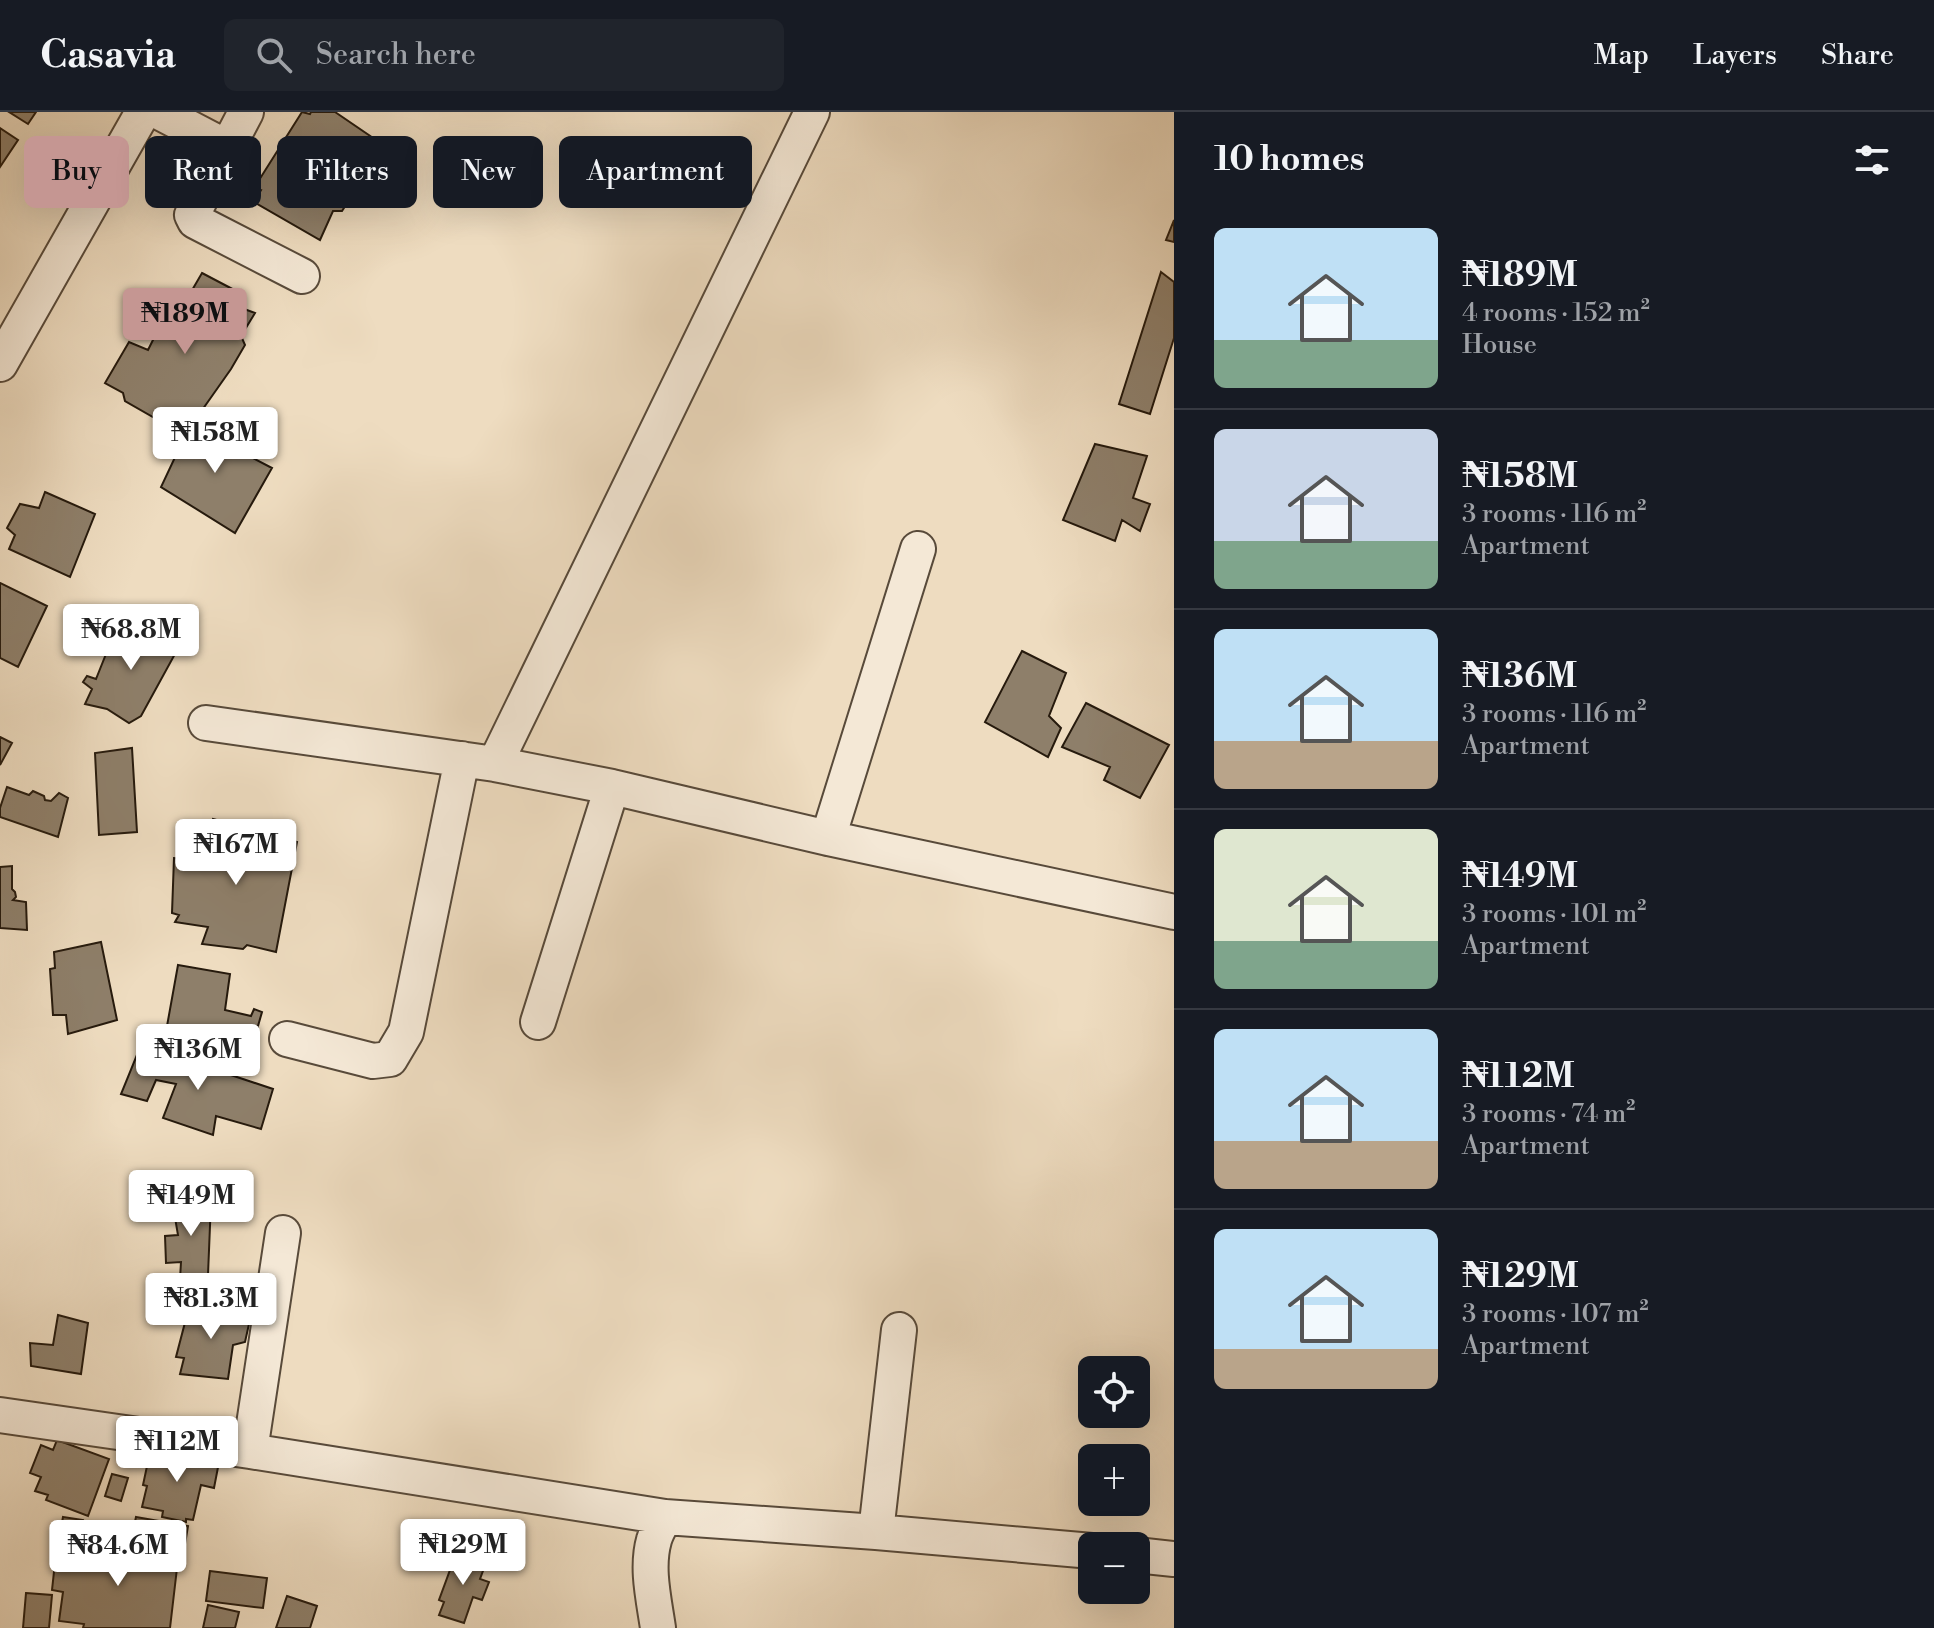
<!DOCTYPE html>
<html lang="en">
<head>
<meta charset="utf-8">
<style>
	body { margin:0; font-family:"Libre Bodoni",serif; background:#20242c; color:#f1f3f6; height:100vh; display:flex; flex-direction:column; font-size:30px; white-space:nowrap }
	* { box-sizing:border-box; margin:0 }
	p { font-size:26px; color:#9ea1a6 }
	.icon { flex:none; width:44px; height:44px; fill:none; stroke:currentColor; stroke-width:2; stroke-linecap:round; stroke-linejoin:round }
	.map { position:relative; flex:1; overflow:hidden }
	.side { display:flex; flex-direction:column; background:#171b24; width:760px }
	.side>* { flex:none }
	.banner { position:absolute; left:24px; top:24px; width:760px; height:72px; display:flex; gap:16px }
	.controls { position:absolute; left:1078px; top:1244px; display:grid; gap:16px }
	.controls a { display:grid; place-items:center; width:72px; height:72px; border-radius:12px; background:#171b24; box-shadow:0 8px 32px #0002; font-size:40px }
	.price { position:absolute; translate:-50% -68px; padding:0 18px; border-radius:8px; background:#fff; color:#222; font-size:26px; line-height:52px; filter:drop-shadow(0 2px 4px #0008) }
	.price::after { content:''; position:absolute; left:50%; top:48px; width:24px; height:18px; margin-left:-12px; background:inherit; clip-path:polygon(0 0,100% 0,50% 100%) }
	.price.current { background:#c59692; color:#111 }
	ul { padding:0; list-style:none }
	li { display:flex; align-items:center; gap:24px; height:200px; padding:0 40px }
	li+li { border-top:2px solid #363941 }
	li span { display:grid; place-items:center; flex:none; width:224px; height:160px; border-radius:12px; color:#555 }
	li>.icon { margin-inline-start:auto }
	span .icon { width:96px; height:96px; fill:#fffc; stroke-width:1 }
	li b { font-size:34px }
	h2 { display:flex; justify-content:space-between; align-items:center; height:96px; padding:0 40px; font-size:34px }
	.tag { padding:0 28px; border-radius:12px; background:#171b24; box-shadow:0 8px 32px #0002; font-size:28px; line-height:72px }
	.tag.current { background:#c59692; color:#111 }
	header { display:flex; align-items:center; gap:48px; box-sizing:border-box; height:112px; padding:0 40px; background:#171b24; border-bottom:2px solid #363941 }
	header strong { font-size:38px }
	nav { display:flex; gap:44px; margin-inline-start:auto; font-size:28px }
	.search { width:560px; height:72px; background:#20242c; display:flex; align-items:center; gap:20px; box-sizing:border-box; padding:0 28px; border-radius:12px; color:#9ea1a6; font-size:30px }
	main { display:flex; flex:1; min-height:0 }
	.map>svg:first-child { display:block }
	.building { fill:#8e7f6a; stroke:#261a0d; stroke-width:2 }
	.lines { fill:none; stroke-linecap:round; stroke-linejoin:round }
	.minor-casing { stroke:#584a3a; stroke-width:38 }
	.minor { stroke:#f4e8d6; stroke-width:34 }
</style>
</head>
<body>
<header>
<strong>Casavia</strong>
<div class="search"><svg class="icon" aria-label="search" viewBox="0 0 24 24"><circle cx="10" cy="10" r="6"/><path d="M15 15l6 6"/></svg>Search here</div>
<nav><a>Map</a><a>Layers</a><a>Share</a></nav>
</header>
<main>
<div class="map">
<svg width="1174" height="1516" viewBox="0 0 1174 1516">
	<rect width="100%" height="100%" fill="#eedcc0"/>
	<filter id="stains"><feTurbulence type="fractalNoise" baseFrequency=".0025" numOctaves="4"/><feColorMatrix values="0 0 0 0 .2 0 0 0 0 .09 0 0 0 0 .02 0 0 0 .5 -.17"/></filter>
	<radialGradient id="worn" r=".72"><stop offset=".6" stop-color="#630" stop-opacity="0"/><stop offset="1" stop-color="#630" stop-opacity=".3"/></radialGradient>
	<!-- building -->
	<path class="building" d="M 9,0 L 36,0 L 28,12 Z
		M 302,0 L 310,2 L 311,0 L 335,0 L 379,30 L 359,60 L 365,63 L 342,99 L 333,99 L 320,128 L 254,90 L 261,78 L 254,76 Z
		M 0,16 L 18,28 L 0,55 Z
		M 1174,108 L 1174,130 L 1166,128 Z
		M 1161,160 L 1174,170 L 1174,226 L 1150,302 L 1119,292 Z
		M 202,161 L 242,182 L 236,194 L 255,201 L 241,224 L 245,233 L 231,257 L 200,301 L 193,301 L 179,320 L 125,289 L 123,281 L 105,271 L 129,230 L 148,238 L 158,218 L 166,223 Z
		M 203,301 L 228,315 L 222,327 L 231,331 L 231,336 L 249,341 L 251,345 L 272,356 L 235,421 L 161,375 L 177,341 Z
		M 1095,332 L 1147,344 L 1133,386 L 1150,392 L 1140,419 L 1122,408 L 1115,429 L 1063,408 Z
		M 45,380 L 95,402 L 70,465 L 9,437 L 15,423 L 7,416 L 20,392 L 39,396 Z
		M 0,471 L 47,494 L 18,555 L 0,546 Z
		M 125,507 L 137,513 L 135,521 L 147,526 L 153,517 L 181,531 L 141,604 L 129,611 L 107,597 L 85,592 L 92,577 L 83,570 L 87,564 L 96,567 L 114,522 Z
		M 1022,539 L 1066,561 L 1049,604 L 1061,616 L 1048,645 L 985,610 Z
		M 1086,591 L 1169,633 L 1140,686 L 1104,668 L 1110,655 L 1062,635 Z
		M 0,625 L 12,631 L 0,653 Z
		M 132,636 L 137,720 L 99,723 L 95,641 Z
		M 7,675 L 29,683 L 33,679 L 44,684 L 45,688 L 51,689 L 59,681 L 68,686 L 58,725 L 0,705 L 0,696 Z
		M 213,707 L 297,730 L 276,840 L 247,833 L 243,837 L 202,832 L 208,815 L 175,810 L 179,803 L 172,801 L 174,746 L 203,748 Z
		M 12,754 L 12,777 L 15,780 L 16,785 L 13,788 L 26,790 L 27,818 L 0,816 L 0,755 Z
		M 101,830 L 117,908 L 68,922 L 66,903 L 53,903 L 50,857 L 55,856 L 54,840 Z
		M 178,853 L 230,862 L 225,898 L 251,904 L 254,897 L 262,900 L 252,935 L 231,929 L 228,944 L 199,939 L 206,920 L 167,914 Z
		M 141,933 L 273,977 L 261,1017 L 216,1004 L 213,1023 L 163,1006 L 176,972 L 156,968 L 147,989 L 121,982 Z
		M 172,1088 L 211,1089 L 208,1163 L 180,1167 L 181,1150 L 166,1151 L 165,1124 L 178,1123 Z
		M 215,1195 L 251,1203 L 245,1230 L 233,1233 L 228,1267 L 180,1262 L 184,1246 L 176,1245 L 188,1199 Z
		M 58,1203 L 88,1211 L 81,1262 L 31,1254 L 30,1231 L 53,1233 Z
		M 57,1328 L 109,1347 L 88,1404 L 46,1388 L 48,1383 L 35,1379 L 41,1365 L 30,1361 L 41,1333 L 53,1338 Z
		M 150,1340 L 219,1350 L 214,1376 L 201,1373 L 193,1408 L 186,1407 L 186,1410 L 162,1405 L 163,1399 L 142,1395 L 147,1374 L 143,1373 Z
		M 112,1362 L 128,1366 L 121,1389 L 105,1384 Z
		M 63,1405 L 83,1408 L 80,1429 L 59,1427 Z
		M 136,1405 L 188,1414 L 184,1438 L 131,1428 Z
		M 93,1429 L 165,1438 L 164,1443 L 171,1444 L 170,1456 L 177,1456 L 170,1516 L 83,1516 L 84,1512 L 59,1509 L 63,1480 L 52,1478 L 55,1451 L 90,1456 Z
		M 463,1439 L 487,1448 L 480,1467 L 489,1470 L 482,1488 L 473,1485 L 464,1511 L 439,1503 L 444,1490 L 439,1488 L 453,1450 L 458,1451 Z
		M 210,1459 L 267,1466 L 263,1496 L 206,1489 Z
		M 26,1481 L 52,1483 L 49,1516 L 23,1516 Z
		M 287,1484 L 317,1494 L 310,1516 L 276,1516 Z
		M 208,1493 L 239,1500 L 235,1516 L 203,1516 Z"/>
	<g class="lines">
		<defs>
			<path id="minor" d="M 159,0 L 228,36
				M 246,0 L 192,103 L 195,109 L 302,164
				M 0,252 L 143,0
				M 206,611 L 495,652 L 612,675 L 828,726 L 1174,800
				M 495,652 L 812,0
				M 828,726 L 918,437
				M 538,910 L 612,675
				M 287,927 L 373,949 L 390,947 L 406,920 L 462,647
				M 0,1303 L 250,1339 L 665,1405 L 876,1420 L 1092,1439
				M 250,1339 L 283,1121
				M 876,1420 L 899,1218
				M 1136,1443 L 1174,1447
				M 658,1516 C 654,1488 646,1456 654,1428 C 656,1420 661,1412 665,1405"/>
		</defs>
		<!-- minor casing -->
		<use href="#minor" class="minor-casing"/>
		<!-- minor -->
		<use href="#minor" class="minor"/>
	</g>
	<rect width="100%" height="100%" filter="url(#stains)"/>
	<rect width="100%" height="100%" fill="url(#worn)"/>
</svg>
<div class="controls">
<a><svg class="icon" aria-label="locate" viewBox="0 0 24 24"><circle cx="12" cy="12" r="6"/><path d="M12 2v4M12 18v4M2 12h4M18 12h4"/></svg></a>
<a>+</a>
<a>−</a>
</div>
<b class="price current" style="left:185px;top:244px">₦189M</b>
<b class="price" style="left:215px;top:363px">₦158M</b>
<b class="price" style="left:131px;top:560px">₦68.8M</b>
<b class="price" style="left:236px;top:775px">₦167M</b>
<b class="price" style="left:198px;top:980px">₦136M</b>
<b class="price" style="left:191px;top:1126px">₦149M</b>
<b class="price" style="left:211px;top:1229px">₦81.3M</b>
<b class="price" style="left:177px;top:1372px">₦112M</b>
<b class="price" style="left:463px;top:1475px">₦129M</b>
<b class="price" style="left:118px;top:1476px">₦84.6M</b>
<div class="banner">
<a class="tag current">Buy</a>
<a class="tag">Rent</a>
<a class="tag">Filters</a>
<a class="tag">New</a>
<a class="tag">Apartment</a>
</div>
</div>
<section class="side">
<h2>10 homes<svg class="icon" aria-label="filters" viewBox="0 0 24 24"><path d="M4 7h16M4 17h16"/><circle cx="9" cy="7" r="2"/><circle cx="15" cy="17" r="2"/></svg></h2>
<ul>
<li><span style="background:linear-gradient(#bfe0f5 70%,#7fa58c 0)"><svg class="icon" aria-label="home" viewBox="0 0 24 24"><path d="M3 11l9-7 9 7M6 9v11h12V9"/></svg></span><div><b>₦189M</b><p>4 rooms · 152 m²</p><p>House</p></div></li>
<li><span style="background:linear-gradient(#c9d6e8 70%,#7fa58c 0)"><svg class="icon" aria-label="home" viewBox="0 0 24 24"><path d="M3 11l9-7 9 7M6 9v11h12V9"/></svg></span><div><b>₦158M</b><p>3 rooms · 116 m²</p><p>Apartment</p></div></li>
<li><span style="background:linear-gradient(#bfe0f5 70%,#b9a48a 0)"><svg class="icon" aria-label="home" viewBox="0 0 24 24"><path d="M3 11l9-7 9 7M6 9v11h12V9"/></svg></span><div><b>₦136M</b><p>3 rooms · 116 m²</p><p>Apartment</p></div></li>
<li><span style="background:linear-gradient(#dfe7d0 70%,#7fa58c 0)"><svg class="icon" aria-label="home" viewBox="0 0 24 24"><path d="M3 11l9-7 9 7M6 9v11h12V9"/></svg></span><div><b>₦149M</b><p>3 rooms · 101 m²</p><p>Apartment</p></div></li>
<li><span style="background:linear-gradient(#bfe0f5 70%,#b9a48a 0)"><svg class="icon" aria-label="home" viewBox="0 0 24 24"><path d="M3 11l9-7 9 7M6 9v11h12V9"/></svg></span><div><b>₦112M</b><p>3 rooms · 74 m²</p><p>Apartment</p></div></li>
<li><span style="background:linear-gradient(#bfe0f5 75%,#b9a48a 0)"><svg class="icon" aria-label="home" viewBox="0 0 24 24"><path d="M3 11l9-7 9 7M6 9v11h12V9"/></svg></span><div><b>₦129M</b><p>3 rooms · 107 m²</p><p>Apartment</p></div></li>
</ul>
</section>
</main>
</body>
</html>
